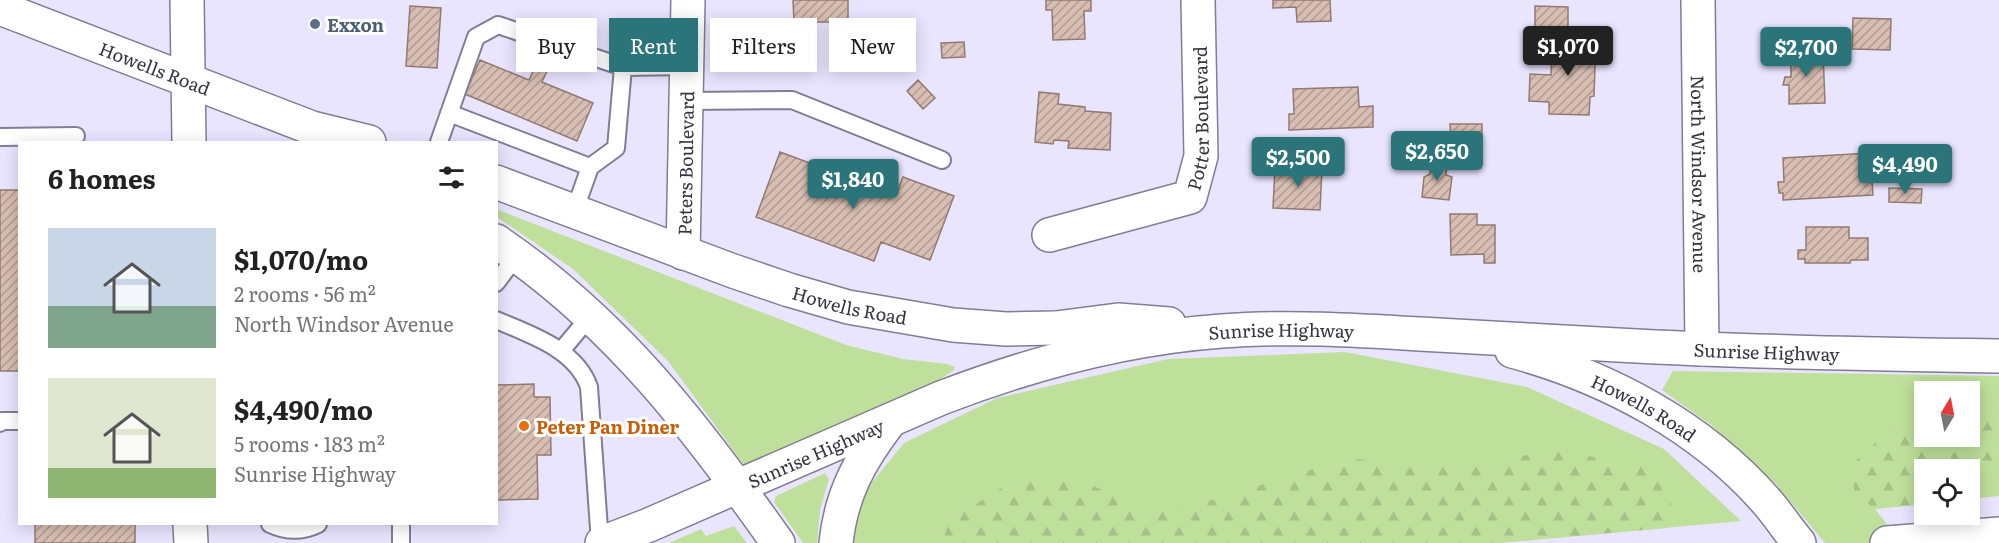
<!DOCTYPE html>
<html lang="en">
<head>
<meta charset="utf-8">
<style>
	body { margin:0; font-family:Literata,serif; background:#f6f6f6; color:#222; height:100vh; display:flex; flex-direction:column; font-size:22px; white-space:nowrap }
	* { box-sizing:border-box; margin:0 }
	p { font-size:20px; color:#767676 }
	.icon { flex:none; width:33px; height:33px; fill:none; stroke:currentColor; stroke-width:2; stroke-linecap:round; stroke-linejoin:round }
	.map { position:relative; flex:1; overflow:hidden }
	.panel { position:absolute; left:18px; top:141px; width:480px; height:384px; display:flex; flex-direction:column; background:#fff; border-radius:0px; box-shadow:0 3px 15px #0003 }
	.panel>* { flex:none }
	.top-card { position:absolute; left:516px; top:18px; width:570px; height:54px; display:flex; gap:12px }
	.needle { width:39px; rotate:10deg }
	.fabs { position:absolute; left:1914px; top:381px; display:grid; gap:12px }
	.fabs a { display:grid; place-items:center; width:66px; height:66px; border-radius:0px; background:#fff; box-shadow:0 3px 15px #0003; font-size:30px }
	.price { position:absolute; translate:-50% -51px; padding:0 14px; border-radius:6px; background:#2a747a; color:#fff; font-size:20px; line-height:39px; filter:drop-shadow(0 2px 3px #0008) }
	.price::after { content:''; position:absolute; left:50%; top:36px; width:18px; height:14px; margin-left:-9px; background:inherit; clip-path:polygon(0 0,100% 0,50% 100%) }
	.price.current { background:#222; color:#fff }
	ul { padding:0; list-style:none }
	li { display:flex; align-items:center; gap:18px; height:150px; padding:0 30px }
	li span { display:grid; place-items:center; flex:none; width:168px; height:120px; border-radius:0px; color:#555 }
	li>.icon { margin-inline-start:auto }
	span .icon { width:72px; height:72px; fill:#fffc; stroke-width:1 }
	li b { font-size:26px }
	h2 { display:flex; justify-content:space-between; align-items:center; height:72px; padding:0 30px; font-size:26px }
	.pill { padding:0 21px; border-radius:0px; background:#fff; box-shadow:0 3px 15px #0003; font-size:21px; line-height:54px }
	.pill.current { background:#2a747a; color:#fff }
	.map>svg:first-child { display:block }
	.green { fill:#bfe09b; fill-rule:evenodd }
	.forest { fill:url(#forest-firs) }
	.building { fill:url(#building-hatch); stroke:#937a70; stroke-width:1.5 }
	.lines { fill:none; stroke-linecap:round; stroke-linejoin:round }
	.service-casing { stroke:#817d94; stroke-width:20 }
	.minor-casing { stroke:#817d94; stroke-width:36 }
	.secondary-casing { stroke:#817d94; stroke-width:36 }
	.motorway-casing { stroke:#817d94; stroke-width:36 }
	.service { stroke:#fff; stroke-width:16 }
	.minor { stroke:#fff; stroke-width:33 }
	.secondary { stroke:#fff; stroke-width:33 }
	.motorway { stroke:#fff; stroke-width:33 }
	.service-dot { fill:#5c6f8a; stroke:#fff; stroke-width:2 }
	.food-dot { fill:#e8710a; stroke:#fff; stroke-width:2 }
	.labels { text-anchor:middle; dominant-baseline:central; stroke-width:6; stroke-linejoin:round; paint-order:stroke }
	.service-label { font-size:18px; font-weight:bold; fill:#4e5e75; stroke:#fff; text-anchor:start }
	.street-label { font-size:18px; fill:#36343e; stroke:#fff }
	.food-label { font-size:18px; font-weight:bold; fill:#c56008; stroke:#fff; text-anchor:start }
</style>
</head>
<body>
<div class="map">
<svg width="1999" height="543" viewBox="0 0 1999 543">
	<defs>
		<pattern id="forest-firs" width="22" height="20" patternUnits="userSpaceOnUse" patternTransform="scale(1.5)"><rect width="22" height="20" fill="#bfe09b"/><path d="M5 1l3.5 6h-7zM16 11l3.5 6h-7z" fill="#a5c187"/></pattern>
		<pattern id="building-hatch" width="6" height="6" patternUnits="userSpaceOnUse" patternTransform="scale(1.5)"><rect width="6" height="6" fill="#d8beb2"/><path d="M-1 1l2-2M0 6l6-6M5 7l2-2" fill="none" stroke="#b09b92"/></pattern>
	</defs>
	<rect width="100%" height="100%" fill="#e9e5ff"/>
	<!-- green -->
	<path class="green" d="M 496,209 L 846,345 L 903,359 L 947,364 L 955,367 L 953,371 L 930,386 L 745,466 L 668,361 L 573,269 L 497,217 Z
		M 1345,352 L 1527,387 L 1664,449 L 1741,521 L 1498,543 L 852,543 L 865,491 L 904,443 L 997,398 L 1168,359 Z
		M 1673,371 L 1999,376 L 1999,496 L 1970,499 L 1970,470 L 1924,470 L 1924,504 L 1875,509 L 1902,543 L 1825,543 L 1775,483 L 1711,425 L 1662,390 ZM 1924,392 L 1970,392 L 1970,436 L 1924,436 Z
		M 825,473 L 829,479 L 820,510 L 817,543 L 803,543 L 774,502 L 776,496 Z
		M 734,526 L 747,543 L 669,543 L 701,529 L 706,536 Z"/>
	<!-- forest -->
	<path class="forest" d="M 1921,409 L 1924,409 L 1924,436 L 1970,436 L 1970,413 L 1999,412 L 1999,475 L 1970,485 L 1970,470 L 1924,470 L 1924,504 L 1874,509 L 1854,490 L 1853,463 L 1875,443 Z
		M 1547,449 L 1644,466 L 1668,488 L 1672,509 L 1667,528 L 1498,543 L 942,543 L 949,521 L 1011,482 L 1078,478 L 1143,511 L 1202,503 L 1349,458 L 1437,468 L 1502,462 Z"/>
	<!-- building -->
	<path class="building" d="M 793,0 L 848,0 L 848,22 L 794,22 Z
		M 1046,0 L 1091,0 L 1091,11 L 1084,11 L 1085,39 L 1053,40 L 1052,10 L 1046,10 Z
		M 1273,0 L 1330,0 L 1331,21 L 1297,22 L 1296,7 L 1273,8 Z
		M 410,6 L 441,8 L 437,68 L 406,66 Z
		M 1535,6 L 1568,7 L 1568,28 L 1535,27 Z
		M 1853,18 L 1891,19 L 1890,50 L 1852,49 Z
		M 1552,37 L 1596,38 L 1594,96 L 1590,97 L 1589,115 L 1549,114 L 1549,102 L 1529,101 L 1530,74 L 1551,75 Z
		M 964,42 L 965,57 L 942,58 L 941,43 Z
		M 1791,52 L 1823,52 L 1825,103 L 1789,104 L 1789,85 L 1783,85 L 1785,77 L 1791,77 Z
		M 480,60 L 529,80 L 535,67 L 547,71 L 542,82 L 593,103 L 577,141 L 465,94 Z
		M 918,80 L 935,98 L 923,109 L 907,91 Z
		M 1358,87 L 1359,107 L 1373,106 L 1373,127 L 1289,130 L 1289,114 L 1294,114 L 1293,89 Z
		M 1039,92 L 1059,94 L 1058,104 L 1085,107 L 1085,111 L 1111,113 L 1110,150 L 1068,148 L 1069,141 L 1054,140 L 1053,144 L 1035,142 Z
		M 1450,124 L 1482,124 L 1482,139 L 1451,140 Z
		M 780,152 L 896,195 L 903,177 L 954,196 L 930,260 L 881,242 L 874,261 L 756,217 Z
		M 1870,153 L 1873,195 L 1783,200 L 1783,193 L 1779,193 L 1778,182 L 1784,182 L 1783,158 Z
		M 1431,161 L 1447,163 L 1446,175 L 1452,177 L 1449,200 L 1422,197 L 1424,177 L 1430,174 Z
		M 1275,166 L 1322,168 L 1320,210 L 1273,208 Z
		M 1889,188 L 1922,189 L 1921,203 L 1889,202 Z
		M 0,190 L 20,190 L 20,371 L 0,371 Z
		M 1450,214 L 1477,214 L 1477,225 L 1495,225 L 1495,263 L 1484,263 L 1484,254 L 1451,255 Z
		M 1806,227 L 1849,227 L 1849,238 L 1868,238 L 1868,260 L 1851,260 L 1850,263 L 1805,263 L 1805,259 L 1798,259 L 1798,250 L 1806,250 Z
		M 534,384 L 534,397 L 550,397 L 551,455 L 537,455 L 538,499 L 496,500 L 496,385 Z
		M 35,524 L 135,524 L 135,543 L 35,543 Z"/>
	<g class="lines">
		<defs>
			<path id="service" d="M 687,101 L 792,100 L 942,160
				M 449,113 L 590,167 L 616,148 L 623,67
				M 0,137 L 76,136
				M 439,142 L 476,37 L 498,25 L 623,67 L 688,66
				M 574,212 L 590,167
				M 496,283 L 517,255
				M 496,320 C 529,334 576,349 589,387 L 600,543
				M 561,351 L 591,315
				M 0,423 L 2,421 L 20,421
				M 270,524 C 287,532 302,532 318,524
				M 401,543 L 401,524"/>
			<g id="minor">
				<path d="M 187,0 L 189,142"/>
				<path id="s1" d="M 1698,0 L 1702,349"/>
				<path id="s2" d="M 1049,235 L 1190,197 L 1201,156 L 1198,0"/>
				<path id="s3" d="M 683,253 L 688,0"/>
				<path d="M 190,524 L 191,543"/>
			</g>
			<g id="secondary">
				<path id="s4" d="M 0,8 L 312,128 L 369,142"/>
				<path id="s5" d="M 496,182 L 733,271 L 789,290 L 848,307 L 953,325 L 1006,329 L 1056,328 L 1118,320 L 1169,324"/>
				<path d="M 496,241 C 616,322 696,427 778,543"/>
				<path id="s6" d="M 1512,351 C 1608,377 1702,427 1768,503 C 1779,516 1788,530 1799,543"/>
				<path id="s7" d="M 602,543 L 649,525 L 941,398 C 1032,363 1124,338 1222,331 C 1288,326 1354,330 1420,334 C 1486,338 1552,341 1618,345 C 1745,352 1872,354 1999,356"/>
				<path d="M 836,543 C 841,494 860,460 890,421"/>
			</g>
			<path id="motorway" d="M 1887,543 L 1999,534"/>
		</defs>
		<!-- service casing -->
		<use href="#service" class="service-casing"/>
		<!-- minor casing -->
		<use href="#minor" class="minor-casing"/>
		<!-- secondary casing -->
		<use href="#secondary" class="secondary-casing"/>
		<!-- motorway casing -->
		<use href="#motorway" class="motorway-casing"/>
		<!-- service -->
		<use href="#service" class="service"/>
		<!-- minor -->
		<use href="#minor" class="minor"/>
		<!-- secondary -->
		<use href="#secondary" class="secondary"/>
		<!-- motorway -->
		<use href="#motorway" class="motorway"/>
	</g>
	<!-- markers -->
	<circle class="service-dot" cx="315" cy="24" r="6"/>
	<circle class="food-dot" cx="524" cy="426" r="6"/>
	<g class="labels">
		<!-- service labels -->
		<g class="service-label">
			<text x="327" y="24">Exxon</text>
		</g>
		<!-- street labels -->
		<g class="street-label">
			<text stroke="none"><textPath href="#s4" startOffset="166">Howells Road</textPath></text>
			<text stroke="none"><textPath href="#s2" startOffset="226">Potter Boulevard</textPath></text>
			<text stroke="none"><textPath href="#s3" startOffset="90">Peters Boulevard</textPath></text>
			<text stroke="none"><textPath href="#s1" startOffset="174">North Windsor Avenue</textPath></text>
			<text stroke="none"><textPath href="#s5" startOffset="375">Howells Road</textPath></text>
			<text stroke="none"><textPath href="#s7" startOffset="718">Sunrise Highway</textPath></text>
			<text stroke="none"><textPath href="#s7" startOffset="1204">Sunrise Highway</textPath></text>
			<text stroke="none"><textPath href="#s6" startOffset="144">Howells Road</textPath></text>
			<text stroke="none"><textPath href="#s7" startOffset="232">Sunrise Highway</textPath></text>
		</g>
		<!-- food labels -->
		<g class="food-label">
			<text x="536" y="426">Peter Pan Diner</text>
		</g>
	</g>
</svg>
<div class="fabs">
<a><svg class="needle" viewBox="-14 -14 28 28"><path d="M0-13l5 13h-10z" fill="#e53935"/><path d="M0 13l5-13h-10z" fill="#767676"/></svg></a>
<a><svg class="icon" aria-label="locate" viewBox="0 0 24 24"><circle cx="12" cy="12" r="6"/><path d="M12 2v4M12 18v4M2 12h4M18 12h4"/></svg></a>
</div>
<b class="price current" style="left:1568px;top:77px">$1,070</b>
<b class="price" style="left:1806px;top:78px">$2,700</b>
<b class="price" style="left:1437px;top:182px">$2,650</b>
<b class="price" style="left:1298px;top:188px">$2,500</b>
<b class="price" style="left:1905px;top:195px">$4,490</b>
<b class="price" style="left:853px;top:210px">$1,840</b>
<div class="top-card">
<a class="pill">Buy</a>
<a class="pill current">Rent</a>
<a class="pill">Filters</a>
<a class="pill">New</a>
</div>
<section class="panel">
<h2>6 homes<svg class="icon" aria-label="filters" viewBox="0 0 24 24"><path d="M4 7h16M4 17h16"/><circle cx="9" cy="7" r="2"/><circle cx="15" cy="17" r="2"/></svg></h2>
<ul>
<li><span style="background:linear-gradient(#c9d6e8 65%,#7fa58c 0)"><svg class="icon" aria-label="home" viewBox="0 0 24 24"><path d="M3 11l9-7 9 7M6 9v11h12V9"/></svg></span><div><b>$1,070/mo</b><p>2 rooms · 56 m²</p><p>North Windsor Avenue</p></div></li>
<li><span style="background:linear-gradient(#dfe7d0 75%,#8fb573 0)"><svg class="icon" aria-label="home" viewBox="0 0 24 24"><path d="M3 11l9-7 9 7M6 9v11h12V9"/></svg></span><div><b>$4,490/mo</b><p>5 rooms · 183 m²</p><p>Sunrise Highway</p></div></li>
</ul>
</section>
</div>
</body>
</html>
